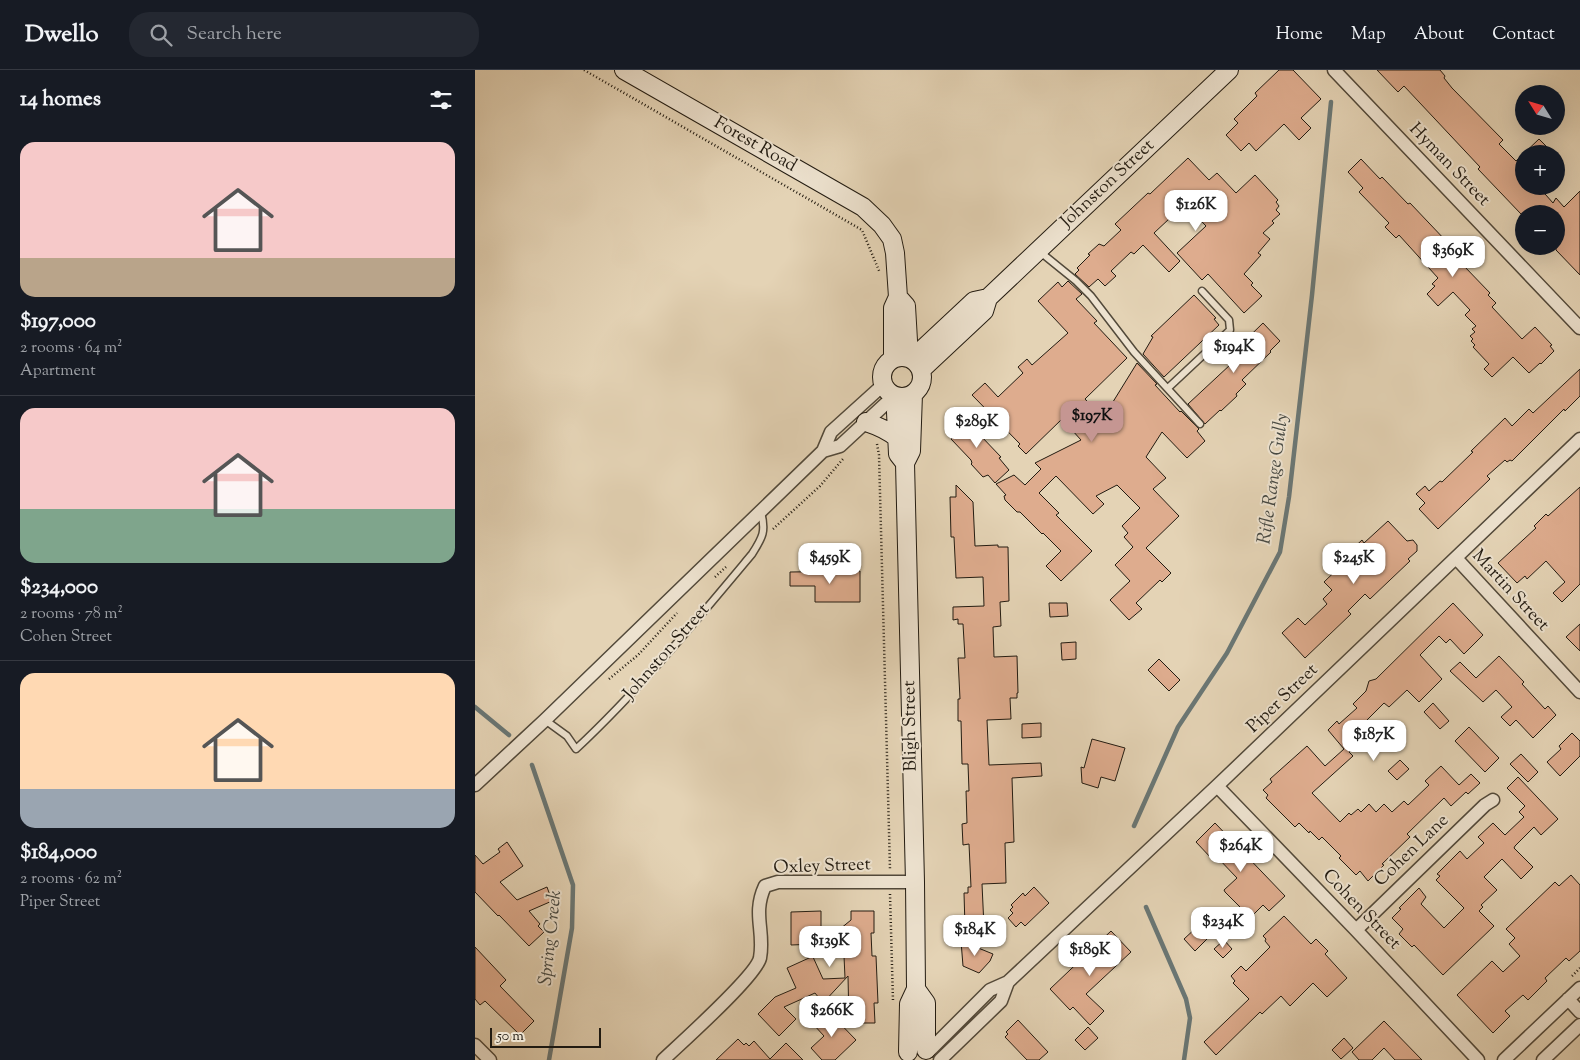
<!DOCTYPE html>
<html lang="en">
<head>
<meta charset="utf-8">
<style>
	body { margin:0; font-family:"Sorts Mill Goudy",serif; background:#242831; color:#f1f3f6; height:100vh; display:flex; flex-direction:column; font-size:19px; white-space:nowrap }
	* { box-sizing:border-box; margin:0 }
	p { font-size:16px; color:#9ea1a6 }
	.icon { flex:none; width:28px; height:28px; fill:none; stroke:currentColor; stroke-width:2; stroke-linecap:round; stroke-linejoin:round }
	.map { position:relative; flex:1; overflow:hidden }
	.sheet { display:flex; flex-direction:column; background:#171b24; width:475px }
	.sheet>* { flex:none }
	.needle { width:32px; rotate:307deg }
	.tools { position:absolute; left:1040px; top:15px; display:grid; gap:10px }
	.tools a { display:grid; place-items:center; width:50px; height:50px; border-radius:50%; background:#171b24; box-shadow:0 5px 20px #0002; font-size:25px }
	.scale { position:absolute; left:15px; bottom:12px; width:111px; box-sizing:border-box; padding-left:5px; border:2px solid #221b11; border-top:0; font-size:14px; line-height:18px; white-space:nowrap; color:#221b11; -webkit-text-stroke:4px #ede2cf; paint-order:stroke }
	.price { position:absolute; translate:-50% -42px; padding:0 11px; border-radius:10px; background:#fff; color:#222; font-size:16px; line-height:32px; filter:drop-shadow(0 1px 2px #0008) }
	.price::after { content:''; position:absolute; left:50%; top:30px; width:15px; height:11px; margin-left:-8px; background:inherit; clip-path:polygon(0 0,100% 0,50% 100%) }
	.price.selected { background:#c59692; color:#111 }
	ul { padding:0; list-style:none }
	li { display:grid; align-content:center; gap:10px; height:265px; padding:0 20px }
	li+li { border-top:1px solid #363941 }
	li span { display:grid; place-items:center; height:155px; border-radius:15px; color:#555 }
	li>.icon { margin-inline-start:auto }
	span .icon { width:90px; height:90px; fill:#fffc; stroke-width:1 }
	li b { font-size:21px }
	h2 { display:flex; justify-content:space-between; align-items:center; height:60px; padding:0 20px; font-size:21px }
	header { display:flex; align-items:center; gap:30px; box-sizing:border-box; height:70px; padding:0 25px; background:#171b24; border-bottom:1px solid #363941 }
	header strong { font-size:24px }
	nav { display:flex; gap:28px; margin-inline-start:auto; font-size:18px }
	.search { width:350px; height:45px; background:#242831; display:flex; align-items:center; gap:12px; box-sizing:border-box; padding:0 18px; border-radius:20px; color:#9ea1a6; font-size:19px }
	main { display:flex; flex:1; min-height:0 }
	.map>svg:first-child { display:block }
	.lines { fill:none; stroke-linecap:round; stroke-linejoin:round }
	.stream { stroke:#6a7775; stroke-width:4.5 }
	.building { fill:#deac8e; stroke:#221b11; fill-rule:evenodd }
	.lane-casing { stroke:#52493a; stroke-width:9 }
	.street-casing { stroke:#52493a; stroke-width:15 }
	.secondary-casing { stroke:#221b11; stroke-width:20 }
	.path { stroke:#221b11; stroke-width:2.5; stroke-dasharray:1 2.5; stroke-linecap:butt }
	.lane { stroke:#ede2cf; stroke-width:6 }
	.street { stroke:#ede2cf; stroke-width:12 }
	.secondary { stroke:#ede2cf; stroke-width:18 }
	.labels { text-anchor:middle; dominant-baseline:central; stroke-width:4; stroke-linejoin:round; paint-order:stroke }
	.street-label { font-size:18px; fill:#221b11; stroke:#ede2cf }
	.water-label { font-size:19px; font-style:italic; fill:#464943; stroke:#ede2cf }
</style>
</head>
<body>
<header>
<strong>Dwello</strong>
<div class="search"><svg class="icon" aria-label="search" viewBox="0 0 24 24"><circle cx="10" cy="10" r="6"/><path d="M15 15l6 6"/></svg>Search here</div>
<nav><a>Home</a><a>Map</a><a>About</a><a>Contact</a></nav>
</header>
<main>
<section class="sheet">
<h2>14 homes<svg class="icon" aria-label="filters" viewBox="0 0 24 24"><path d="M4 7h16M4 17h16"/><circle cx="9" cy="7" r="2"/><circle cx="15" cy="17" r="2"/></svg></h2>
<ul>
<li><span style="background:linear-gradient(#f6c9c9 75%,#b9a48a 0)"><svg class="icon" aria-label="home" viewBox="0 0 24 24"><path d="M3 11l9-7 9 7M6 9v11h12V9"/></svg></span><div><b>$197,000</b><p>2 rooms · 64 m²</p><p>Apartment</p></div></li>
<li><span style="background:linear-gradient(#f6c9c9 65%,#7fa58c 0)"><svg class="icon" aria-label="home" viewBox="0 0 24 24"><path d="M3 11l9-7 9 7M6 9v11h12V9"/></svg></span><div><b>$234,000</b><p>2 rooms · 78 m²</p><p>Cohen Street</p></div></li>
<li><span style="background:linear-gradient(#ffd9b3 75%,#9aa5b1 0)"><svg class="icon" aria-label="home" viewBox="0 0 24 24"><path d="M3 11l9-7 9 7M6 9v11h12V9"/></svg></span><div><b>$184,000</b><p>2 rooms · 62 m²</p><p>Piper Street</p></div></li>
</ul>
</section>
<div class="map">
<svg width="1105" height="990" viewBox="0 0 1105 990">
	<rect width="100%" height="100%" fill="#e4d3b5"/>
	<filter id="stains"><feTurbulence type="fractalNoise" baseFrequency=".004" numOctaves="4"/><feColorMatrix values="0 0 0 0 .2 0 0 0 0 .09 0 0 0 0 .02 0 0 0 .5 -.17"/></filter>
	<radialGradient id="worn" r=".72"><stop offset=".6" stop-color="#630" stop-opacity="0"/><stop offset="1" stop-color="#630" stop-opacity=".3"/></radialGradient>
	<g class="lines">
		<!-- stream -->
		<path class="stream" d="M 0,637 L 34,665
			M 57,695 L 98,815 L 97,858 L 74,990
			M 659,756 L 703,657 L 752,583 L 805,482 L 814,427 L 837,225 L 856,32
			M 671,837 L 711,929 L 715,948 L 709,990"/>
	</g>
	<!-- building -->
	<path class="building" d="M 804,0 L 818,0 L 846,29 L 826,48 L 836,58 L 824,70 L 809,54 L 781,81 L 774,73 L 766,81 L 751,65 L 763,53 L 759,49 L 782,26 L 780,23 Z
		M 902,0 L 965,0 L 970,6 L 969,8 L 977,18 L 1028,70 L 1024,74 L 1041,91 L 1064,69 L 1079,84 L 1049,84 L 1049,116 L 1063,116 L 1078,133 L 1081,128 L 1089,137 L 1105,121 L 1105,205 L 1081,180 L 1081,144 L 1046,144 L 1003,99 L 1005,97 L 929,16 L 923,22 Z
		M 713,88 L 734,110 L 742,103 L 761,123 L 780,105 L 803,130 L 801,132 L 804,136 L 801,140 L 805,144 L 797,151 L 799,153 L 788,163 L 795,169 L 783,183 L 786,185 L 769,204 L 778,213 L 776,215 L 787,226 L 769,243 L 733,204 L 727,210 L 702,183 L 731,156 L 710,134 L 679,163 L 705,191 L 694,202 L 668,175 L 659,184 L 656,182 L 636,201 L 641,206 L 630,216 L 623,209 L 614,217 L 600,204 L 604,200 L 602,198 L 615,185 L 613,184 L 624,174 L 629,176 L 646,160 L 640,154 L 673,123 L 675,124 Z
		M 886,89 L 905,109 L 907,107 L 933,134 L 935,133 L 991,192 L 988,195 L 1015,223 L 1013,225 L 1021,233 L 1017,237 L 1047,269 L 1060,257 L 1077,275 L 1075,276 L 1079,281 L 1066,294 L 1065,293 L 1054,303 L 1038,287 L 1017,307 L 1009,299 L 1014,294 L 998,277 L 1000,275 L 996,271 L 998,269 L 995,266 L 1000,262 L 997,259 L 1001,256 L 990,245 L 995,240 L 978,222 L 963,236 L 952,224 L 960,216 L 957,214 L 963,208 L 924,165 L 921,168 L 910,157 L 914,153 L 884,122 L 888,118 L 873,102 Z
		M 593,211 L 607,224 L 601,229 L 622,251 L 619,253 L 652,288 L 610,329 L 628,348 L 662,293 L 682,314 L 680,315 L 705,342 L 706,341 L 724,359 L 722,361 L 730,371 L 712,388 L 687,362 L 671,387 L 691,408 L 678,419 L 704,446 L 671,478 L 696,503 L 687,512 L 685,510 L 661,533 L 667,539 L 654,550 L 635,530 L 655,511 L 640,495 L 658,477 L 649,467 L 653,463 L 647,456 L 665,438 L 642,415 L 621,426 L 629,434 L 618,444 L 581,406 L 564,423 L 584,443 L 581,445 L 617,481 L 586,511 L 571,496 L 586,481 L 568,463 L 567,464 L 545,442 L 542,442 L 530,430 L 529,426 L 531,425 L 521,414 L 539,405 L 550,415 L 566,399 L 560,393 L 606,370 L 587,349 L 551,384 L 543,376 L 545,374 L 497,325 L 510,313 L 523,327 L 548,303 L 543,297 L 552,289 L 557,295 L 593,263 L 563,231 L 583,212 L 587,217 Z
		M 719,225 L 741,248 L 739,249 L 744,255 L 689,307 L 668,284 L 678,267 L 676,266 Z
		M 788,253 L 805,271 L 795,281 L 796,282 L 767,310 L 771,314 L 761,324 L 762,326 L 746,341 L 745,340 L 730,354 L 713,334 L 756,294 L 751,289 Z
		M 1105,299 L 1105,326 L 1090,341 L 1089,339 L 1037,391 L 1035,390 L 1032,392 L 1030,390 L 1012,406 L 1015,409 L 963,459 L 944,439 L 950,433 L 941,424 L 950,416 L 954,421 L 965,411 L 967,412 L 998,382 L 996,381 L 1030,348 L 1037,356 L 1054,339 L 1058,343 Z
		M 483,342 L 526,387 L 524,388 L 534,400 L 520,413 L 513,405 L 508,407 L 496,394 L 497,393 L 496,390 L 476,369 L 482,363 L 472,353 Z
		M 481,415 L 498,432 L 500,476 L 523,475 L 523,477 L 533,477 L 534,531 L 525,532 L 526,556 L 518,557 L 519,587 L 542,586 L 543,623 L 542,623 L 542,628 L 535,628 L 536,649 L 512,650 L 514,695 L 566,693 L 567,706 L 537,708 L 539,772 L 530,773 L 531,813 L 507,814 L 509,857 L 490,857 L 489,823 L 493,823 L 493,817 L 496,817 L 494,774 L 488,775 L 487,754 L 492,753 L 491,721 L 494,721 L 493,694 L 487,694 L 486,651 L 483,651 L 483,629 L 485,629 L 483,588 L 490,588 L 488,554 L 483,554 L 483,549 L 478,550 L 478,537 L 509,536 L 508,507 L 481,508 L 479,467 L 476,467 L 475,427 L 481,427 Z
		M 1105,417 L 1105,514 L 1087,532 L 1078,523 L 1090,512 L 1071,491 L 1052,509 L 1050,506 L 1042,513 L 1023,493 L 1061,458 L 1059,456 L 1071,444 L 1073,446 Z
		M 913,451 L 932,471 L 938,470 L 942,475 L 942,481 L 933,489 L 935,491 L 895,529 L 890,524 L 873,541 L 876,544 L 830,588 L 807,563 L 823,548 L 830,555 L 852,534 L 848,529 L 857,520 L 849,512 L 875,487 L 872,484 L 887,470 L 889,473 Z
		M 385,501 L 385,532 L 340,532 L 340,516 L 315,516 L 315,502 Z
		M 574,533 L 592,533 L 593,546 L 575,547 Z
		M 978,533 L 1008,565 L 989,584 L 975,569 L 971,573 L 964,566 L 945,585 L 967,609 L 944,632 L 932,620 L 914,637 L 909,633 L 889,653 L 897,662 L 874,682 L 878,686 L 837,723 L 865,752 L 874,743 L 876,745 L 883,739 L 886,742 L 894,734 L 901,742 L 909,734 L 917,742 L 929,731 L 933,735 L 954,715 L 950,711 L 966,696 L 984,715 L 996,704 L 1005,713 L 993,724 L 991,722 L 976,736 L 969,728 L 932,764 L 935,767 L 907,794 L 909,795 L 893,811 L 885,801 L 881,805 L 864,788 L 866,786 L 847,767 L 844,770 L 835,761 L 834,763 L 824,753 L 820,757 L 791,728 L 793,725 L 788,720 L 797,712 L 795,709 L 832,676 L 850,696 L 869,679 L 853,660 L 862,651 L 864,654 L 882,638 L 878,634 L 891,621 L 894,611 L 901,609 Z
		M 1105,554 L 1105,581 L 1091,567 Z
		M 601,572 L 601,589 L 587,590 L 586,573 Z
		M 1024,586 L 1049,612 L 1047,614 L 1070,639 L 1073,636 L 1081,645 L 1058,668 L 1041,650 L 1035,656 L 1026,647 L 1037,637 L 1021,620 L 1008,632 L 975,601 L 985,592 L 1001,608 Z
		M 684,589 L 705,610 L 694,621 L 673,600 Z
		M 958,633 L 974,651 L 965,659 L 949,642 Z
		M 566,653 L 566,667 L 547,668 L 547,654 Z
		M 994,657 L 1024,688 L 1010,702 L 980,671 Z
		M 1097,663 L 1105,671 L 1105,686 L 1085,706 L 1072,692 L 1086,679 L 1084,676 Z
		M 617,669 L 650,678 L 640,711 L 626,707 L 623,718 L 607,713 L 606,697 L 609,698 Z
		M 1046,684 L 1063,702 L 1053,712 L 1035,694 Z
		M 925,690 L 934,699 L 922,710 L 913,701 Z
		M 1043,707 L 1083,749 L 1066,765 L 1059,757 L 1040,776 L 1039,778 L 1058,797 L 1046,809 L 1027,789 L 1009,807 L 1022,820 L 1006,835 L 1008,837 L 1004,841 L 1019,856 L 968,905 L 939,875 L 937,877 L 924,864 L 928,859 L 917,848 L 926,839 L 924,838 L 944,818 L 951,827 L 946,834 L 969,858 L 989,838 L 961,810 L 965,806 L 962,804 L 985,781 L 992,789 L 1009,773 L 1003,767 L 1018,753 L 1030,765 L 1049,747 L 1044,742 L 1050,736 L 1032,718 Z
		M 740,753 L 810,826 L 794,841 L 788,835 L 779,844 L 776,840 L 772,844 L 750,822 L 749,820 L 762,808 L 741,786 L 737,789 L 721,772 Z
		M 32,772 L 48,796 L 25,812 L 42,830 L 72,817 L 77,831 L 54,841 L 65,854 L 63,856 L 69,862 L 54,876 L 24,845 L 23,846 L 0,822 L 0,785 L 8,794 L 25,782 L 23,779 Z
		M 1096,805 L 1105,815 L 1105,881 L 1094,891 L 1091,888 L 1070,908 L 1072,911 L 1053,930 L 1048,925 L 1030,941 L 1035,946 L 1018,963 L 982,925 L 1017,891 L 1028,902 L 1045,886 L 1034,874 L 1040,868 L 1031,859 L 1080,812 L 1084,816 Z
		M 559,817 L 574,833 L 550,856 L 546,852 L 541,857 L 533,848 L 538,843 L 535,840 L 538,837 L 536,835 L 548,823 L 550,826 Z
		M 346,841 L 346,859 L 365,859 L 376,850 L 376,841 L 399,841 L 399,863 L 396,863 L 397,886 L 401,886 L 403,933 L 399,933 L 400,953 L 374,953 L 373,906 L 348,933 L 340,923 L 309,937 L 321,949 L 304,966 L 283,944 L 300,927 L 321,918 L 312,898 L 367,873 L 316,875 L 316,842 ZM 369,886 L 370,908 L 348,909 L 338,887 Z
		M 809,846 L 836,874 L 841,869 L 853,881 L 850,884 L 872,908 L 852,927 L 838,913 L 815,936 L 806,926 L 787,944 L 785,942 L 741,985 L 729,972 L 774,929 L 758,913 L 760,911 L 756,906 L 766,896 L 771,901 L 795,877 L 790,871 L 791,869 L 788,866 Z
		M 722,857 L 733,868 L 720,881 L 709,869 Z
		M 636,861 L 656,882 L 611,924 L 629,941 L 615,955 L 598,937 L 595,940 L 575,919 Z
		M 749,870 L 757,879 L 748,888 L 739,879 Z
		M 486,871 L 518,884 L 515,891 L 504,903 L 488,896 Z
		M 0,877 L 31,910 L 25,916 L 59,951 L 45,965 L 10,931 L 5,935 L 0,929 Z
		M 352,940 L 381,970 L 360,990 L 347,990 L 336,978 L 349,966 L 338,954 Z
		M 543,950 L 573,982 L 564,990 L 552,990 L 530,967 L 533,964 L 531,962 Z
		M 909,951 L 947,990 L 920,990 L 909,978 L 897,990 L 884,990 L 877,982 Z
		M 613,957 L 623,968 L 610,980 L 600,970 Z
		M 869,968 L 878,978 L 866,989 L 857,980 Z
		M 263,969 L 269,975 L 271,973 L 274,976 L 279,971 L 295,989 L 311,973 L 328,990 L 241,990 Z"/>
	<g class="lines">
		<defs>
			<path id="lane" d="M 564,181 L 601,211 L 616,226 L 659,282 L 725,354
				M 693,318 L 755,260 L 754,250 L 727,221
				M 70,650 L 92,666 L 101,679 C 165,619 221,551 277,484 C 288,467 291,461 286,442"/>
			<path id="street" d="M 859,0 L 1105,258
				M 348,381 L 365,376 L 419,326
				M 981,488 L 1105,622
				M 0,715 L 70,650 L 348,381 L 356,362 L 408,315
				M 742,716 L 881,860 L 1003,990
				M 881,860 L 1010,735 L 1018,730
				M 1093,929 L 1105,942
				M 0,975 L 15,990
				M 454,981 L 515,920 L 533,912 L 742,716 L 1105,369
				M 188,990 C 206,973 281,906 285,888 C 290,861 277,844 290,816 L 303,812 L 440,812
				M 465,990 L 526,931 L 533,912
				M 1029,990 L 1105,918
				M 1068,990 L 1105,955"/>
			<path id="secondary" d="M 149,0 L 388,137 L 407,155 L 417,169 L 420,183 L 423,227 L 418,238 L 418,288
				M 423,227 L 431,236 L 434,288
				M407 307a20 20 0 1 1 40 0a20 20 0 1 1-40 0Z
				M 437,289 L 499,231 L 513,228
				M 446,300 L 509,241 L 513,228 L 754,0
				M 423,327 L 421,342 L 423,384 L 430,393
				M 391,352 C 403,356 413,360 422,368
				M 441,919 L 451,933 L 451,980
				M 433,982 L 434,934 L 441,919 L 440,812 L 430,393 L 436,381 L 438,324"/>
		</defs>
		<!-- lane casing -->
		<use href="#lane" class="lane-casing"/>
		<!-- street casing -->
		<use href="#street" class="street-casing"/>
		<!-- secondary casing -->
		<use href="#secondary" class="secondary-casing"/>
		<!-- path -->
		<path class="path" d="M 109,0 L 387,160 L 405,203
			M 402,374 L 404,385 L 415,799
			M 298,459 L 345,416 L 368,389
			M 240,507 L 251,497
			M 134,609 L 163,585 L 202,543
			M 415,824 L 418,931
			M 1097,906 L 1105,898"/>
		<!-- lane -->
		<use href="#lane" class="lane"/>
		<!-- street -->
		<use href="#street" class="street"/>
		<!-- secondary -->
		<use href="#secondary" class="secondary"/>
	</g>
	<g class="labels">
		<!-- street labels -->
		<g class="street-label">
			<text transform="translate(280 75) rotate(30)">Forest Road</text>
			<text transform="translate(974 95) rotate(46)">Hyman Street</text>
			<text transform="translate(633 114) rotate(-43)">Johnston Street</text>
			<text transform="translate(1035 521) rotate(47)">Martin Street</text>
			<text transform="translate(192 582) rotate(-49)">Johnston Street</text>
			<text transform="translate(808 629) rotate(-44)">Piper Street</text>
			<text transform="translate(436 656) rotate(-91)">Bligh Street</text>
			<text transform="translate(937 781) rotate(-44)">Cohen Lane</text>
			<text transform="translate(347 797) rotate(-2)">Oxley Street</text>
			<text transform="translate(886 840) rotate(46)">Cohen Street</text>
		</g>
		<!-- water labels -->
		<g class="water-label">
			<text transform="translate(799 409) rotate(-82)">Rifle Range Gully</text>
			<text transform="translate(76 868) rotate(-84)">Spring Creek</text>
		</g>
	</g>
	<rect width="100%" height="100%" filter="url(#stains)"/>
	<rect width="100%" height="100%" fill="url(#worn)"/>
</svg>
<div class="tools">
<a><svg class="needle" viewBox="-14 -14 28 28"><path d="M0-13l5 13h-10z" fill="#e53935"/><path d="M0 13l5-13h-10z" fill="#9ea1a6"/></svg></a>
<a>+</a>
<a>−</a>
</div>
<div class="scale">50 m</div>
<b class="price" style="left:721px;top:162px">$126K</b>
<b class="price" style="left:978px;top:208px">$369K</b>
<b class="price" style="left:759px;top:304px">$194K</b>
<b class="price selected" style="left:617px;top:373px">$197K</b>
<b class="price" style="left:502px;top:379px">$289K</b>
<b class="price" style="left:355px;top:515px">$459K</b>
<b class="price" style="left:879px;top:515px">$245K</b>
<b class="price" style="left:899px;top:692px">$187K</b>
<b class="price" style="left:766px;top:803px">$264K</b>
<b class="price" style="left:748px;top:879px">$234K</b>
<b class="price" style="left:500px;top:887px">$184K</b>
<b class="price" style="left:355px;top:898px">$139K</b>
<b class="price" style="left:615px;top:907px">$189K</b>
<b class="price" style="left:357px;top:968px">$266K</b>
</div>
</main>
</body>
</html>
